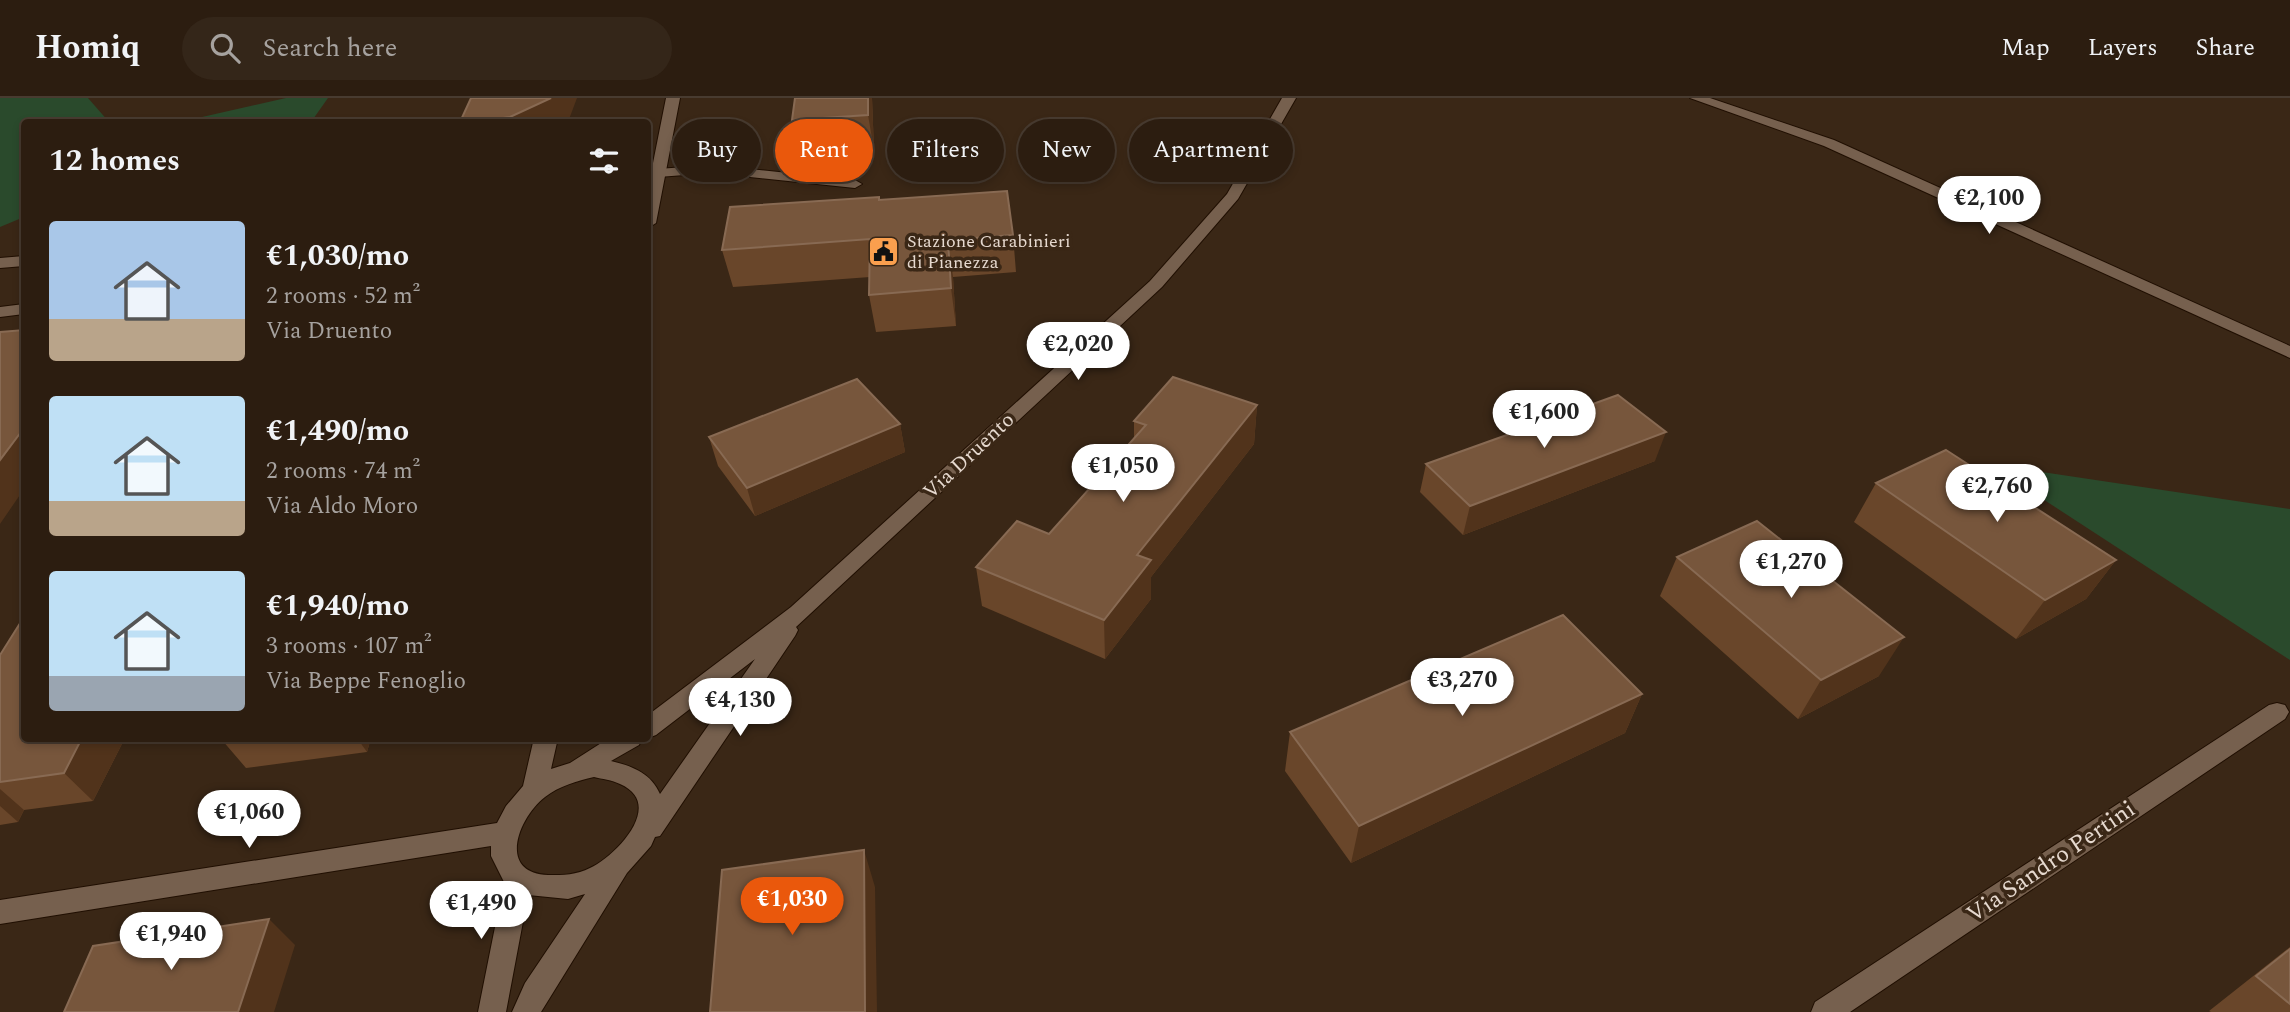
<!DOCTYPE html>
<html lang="en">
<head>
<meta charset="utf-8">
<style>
	body { margin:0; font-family:Spectral,serif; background:#342619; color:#f1f3f6; height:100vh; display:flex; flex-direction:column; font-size:26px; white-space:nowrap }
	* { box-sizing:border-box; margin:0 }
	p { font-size:23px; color:#a6a29f }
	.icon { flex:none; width:38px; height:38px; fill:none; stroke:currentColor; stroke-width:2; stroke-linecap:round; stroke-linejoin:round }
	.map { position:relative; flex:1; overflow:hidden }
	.drawer { position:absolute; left:21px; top:21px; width:630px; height:623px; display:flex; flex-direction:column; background:#2c1d10; border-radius:7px; box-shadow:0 4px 10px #0003,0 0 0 2px #483b30 }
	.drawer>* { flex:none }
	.top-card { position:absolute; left:672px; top:21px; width:665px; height:63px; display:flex; gap:14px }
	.price { position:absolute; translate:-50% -60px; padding:0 16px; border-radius:24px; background:#fff; color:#222; font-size:23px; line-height:46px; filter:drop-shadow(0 2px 4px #0008) }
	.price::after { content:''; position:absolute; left:50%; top:42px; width:21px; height:16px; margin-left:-10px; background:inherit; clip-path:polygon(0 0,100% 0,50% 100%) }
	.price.active { background:#ea580c; color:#fff }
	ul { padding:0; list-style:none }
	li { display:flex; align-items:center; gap:21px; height:175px; padding:0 28px }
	li span { display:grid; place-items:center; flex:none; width:196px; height:140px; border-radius:7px; color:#555 }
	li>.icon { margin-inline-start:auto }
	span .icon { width:84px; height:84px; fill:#fffc; stroke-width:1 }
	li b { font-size:30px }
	h2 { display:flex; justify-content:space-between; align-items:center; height:84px; padding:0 28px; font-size:30px }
	.tag { padding:0 24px; border-radius:32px; background:#2c1d10; box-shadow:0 4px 10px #0003,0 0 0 2px #483b30; font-size:24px; line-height:63px }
	.tag.active { background:#ea580c; color:#fff }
	header { display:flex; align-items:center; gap:42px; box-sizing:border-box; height:98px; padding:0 35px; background:#2c1d10; border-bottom:2px solid #483b30 }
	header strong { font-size:33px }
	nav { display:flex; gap:38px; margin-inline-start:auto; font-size:24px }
	.search { width:490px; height:63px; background:#342619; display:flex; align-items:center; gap:18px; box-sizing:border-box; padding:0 24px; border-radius:38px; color:#a6a29f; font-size:26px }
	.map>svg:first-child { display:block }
	.green { fill:#2a4a2c }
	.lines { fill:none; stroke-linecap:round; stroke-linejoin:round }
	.service-casing { stroke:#200f02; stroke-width:2 }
	.minor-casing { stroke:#200f02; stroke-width:2 }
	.service { fill:#76604e; fill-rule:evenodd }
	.minor { fill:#76604e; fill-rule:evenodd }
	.wall { fill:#69462a }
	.shaded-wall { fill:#51331b }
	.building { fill:#77563c; stroke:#886a53; stroke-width:2 }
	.labels { text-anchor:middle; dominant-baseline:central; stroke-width:7; stroke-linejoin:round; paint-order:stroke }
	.far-poi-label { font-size:18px; fill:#e6d9cf; stroke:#3a2716; text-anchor:start }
	.street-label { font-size:21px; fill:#e6d9cf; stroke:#3a2716 }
	.near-street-label { font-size:24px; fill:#e6d9cf; stroke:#3a2716 }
</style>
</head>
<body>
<header>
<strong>Homiq</strong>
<div class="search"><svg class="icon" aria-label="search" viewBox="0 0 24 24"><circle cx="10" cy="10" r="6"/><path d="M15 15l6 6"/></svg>Search here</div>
<nav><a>Map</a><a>Layers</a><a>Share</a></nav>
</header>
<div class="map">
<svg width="2290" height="914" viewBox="0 0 2290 914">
	<rect width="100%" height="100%" fill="#3a2716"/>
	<!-- green -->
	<path class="green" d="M 0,0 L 88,0 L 109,24 L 24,24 L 24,119 L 0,129 Z
		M 286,0 L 328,0 L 311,24 L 180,24 Z
		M 1989,366 L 2290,411 L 2290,562 Z"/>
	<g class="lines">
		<defs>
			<path id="service" d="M 712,67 L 855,82 L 862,86 L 855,90 L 712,75 L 658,79 L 651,75 L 658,71 Z
				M 24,158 L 24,168 L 0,170 L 0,160 Z
				M 2277,605 L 2285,607 L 2289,614 L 2285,621 L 1850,914 L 1811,914 L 1815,904 L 2269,607 Z"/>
			<path id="minor" d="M 666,0 L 680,0 L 656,125 L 648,130 L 648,90 Z
				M 1282,0 L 1296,0 L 1238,101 L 1162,189 L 796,529 L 798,532 L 795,538 L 660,738 L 655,739 L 651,748 L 627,775 L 541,914 L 512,914 L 525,885 L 585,796 L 568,801 L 528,797 L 506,914 L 478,914 L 504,784 L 491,758 L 491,748 L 0,826 L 0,802 L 497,725 L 506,708 L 523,688 L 534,640 L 558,640 L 551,671 L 570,665 L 609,640 L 642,640 L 639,647 L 611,663 C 632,668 651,675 660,696 L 755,561 L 656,637 L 648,640 L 648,617 L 791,509 L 1150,183 L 1227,96 ZM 594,679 C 602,681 612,682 620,686 C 666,706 616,758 590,770 C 577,777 563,777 548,777 C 497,775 518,720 545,699 C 559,688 577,683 594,679 Z
				M 1690,0 L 1710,0 L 1834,42 L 2290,248 L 2290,260 L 1824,48 Z
				M 24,206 L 24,216 L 0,219 L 0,209 Z"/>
		</defs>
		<!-- service casing -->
		<use href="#service" class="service-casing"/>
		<!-- minor casing -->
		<use href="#minor" class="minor-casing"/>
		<!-- service -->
		<use href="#service" class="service"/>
		<!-- minor -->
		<use href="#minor" class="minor"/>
	</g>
	<!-- wall -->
	<path class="wall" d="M 795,0 L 872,0 L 874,52 L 799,57 L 792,22 Z
		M 879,102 L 1013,137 L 1016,174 L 953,179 L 956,228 L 876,234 L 869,197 L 870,179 L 733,189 L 722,152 Z
		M 1257,307 L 1254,346 L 1151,479 L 1151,501 L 1105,561 L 982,508 L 976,469 L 1049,436 L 1134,340 L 1134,323 Z
		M 900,326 L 905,354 L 755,418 L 718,368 L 709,339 Z
		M 1655,363 L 1463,437 L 1420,394 L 1426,366 Z
		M 1876,385 L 2116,462 L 2086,501 L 2016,541 L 1854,424 Z
		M 1677,459 L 1879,578 L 1798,621 L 1660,498 Z
		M 0,557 L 24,640 L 125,640 L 93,703 L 24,712 L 18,724 L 0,727 Z
		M 1642,596 L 1625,635 L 1351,765 L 1285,673 L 1290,634 Z
		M 223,640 L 371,640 L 367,654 L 246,670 L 222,642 Z
		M 2290,849 L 2290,914 L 2211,914 L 2209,913 Z"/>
	<!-- shaded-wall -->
	<path class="shaded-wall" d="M 551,0 L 577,0 L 568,24 L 475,24 Z
		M 868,0 L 872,0 L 874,52 L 868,17 Z
		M 948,142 L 953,179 L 956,228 L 951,190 Z
		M 1257,307 L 1254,346 L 1151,479 L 1151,501 L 1105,561 L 1104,522 L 1137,457 Z
		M 900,326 L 905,354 L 755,418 L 747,390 Z
		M 24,330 L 24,391 L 0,426 L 0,362 Z
		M 1666,334 L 1655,363 L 1463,437 L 1470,408 Z
		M 2116,462 L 2086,501 L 2016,541 L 2045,502 Z
		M 1904,539 L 1879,578 L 1798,621 L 1821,582 Z
		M 1642,596 L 1625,635 L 1351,765 L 1359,728 Z
		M 82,640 L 125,640 L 93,703 L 64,675 Z
		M 357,640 L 371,640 L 367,654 Z
		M 0,691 L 24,712 L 18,724 L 0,708 Z
		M 864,752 L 875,789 L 877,914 L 865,914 Z
		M 269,821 L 295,847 L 274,914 L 238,914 Z"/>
	<!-- building -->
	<path class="building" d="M 471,0 L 551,0 L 510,19 L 475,24 L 460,24 Z
		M 795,0 L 868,0 L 868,17 L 792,22 Z
		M 1007,93 L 1013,137 L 948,142 L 951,190 L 869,197 L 870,141 L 722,152 L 730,109 L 879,99 L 879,102 Z
		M 24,232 L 24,330 L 0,362 L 0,234 Z
		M 1173,279 L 1257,307 L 1137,457 L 1151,462 L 1104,522 L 976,469 L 1017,423 L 1049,436 L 1146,327 L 1134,323 Z
		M 857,281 L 900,326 L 747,390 L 709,339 Z
		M 1618,297 L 1666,334 L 1470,408 L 1426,366 Z
		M 1946,352 L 2116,462 L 2045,502 L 1876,385 Z
		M 1757,423 L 1904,539 L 1821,582 L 1677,459 Z
		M 1563,517 L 1642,596 L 1359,728 L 1290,634 Z
		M 24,519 L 24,640 L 82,640 L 64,675 L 0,684 L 0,557 Z
		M 864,752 L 865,914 L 710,914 L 722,772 Z
		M 269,821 L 238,914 L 64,914 L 93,848 Z
		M 2290,851 L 2290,906 L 2256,878 Z"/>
	<!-- icons -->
	<defs>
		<symbol id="civic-square" viewBox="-11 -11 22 22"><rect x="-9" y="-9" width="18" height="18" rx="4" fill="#fa9f4e" stroke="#3a2716"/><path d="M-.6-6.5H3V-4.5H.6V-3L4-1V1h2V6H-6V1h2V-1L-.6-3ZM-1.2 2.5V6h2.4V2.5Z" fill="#111"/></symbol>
	</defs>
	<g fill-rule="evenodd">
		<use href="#civic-square" x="866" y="136" width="35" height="35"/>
	</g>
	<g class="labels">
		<!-- far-poi labels -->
		<g class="far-poi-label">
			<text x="907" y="143">Stazione Carabinieri<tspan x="907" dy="21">di Pianezza</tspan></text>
		</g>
		<!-- street labels -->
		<g class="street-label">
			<text transform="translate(969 358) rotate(-43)">Via Druento</text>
		</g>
		<!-- near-street labels -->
		<g class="near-street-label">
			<text transform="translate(2051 764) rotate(-34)">Via Sandro Pertini</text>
		</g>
	</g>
</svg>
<b class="price" style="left:1989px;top:138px">€2,100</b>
<b class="price" style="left:1078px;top:284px">€2,020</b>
<b class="price" style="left:1544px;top:352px">€1,600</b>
<b class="price" style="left:1123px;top:406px">€1,050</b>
<b class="price" style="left:1997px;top:426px">€2,760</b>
<b class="price" style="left:1791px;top:502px">€1,270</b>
<b class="price" style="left:1462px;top:620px">€3,270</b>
<b class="price" style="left:740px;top:640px">€4,130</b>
<b class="price" style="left:249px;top:752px">€1,060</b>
<b class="price active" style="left:792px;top:839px">€1,030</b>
<b class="price" style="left:481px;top:843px">€1,490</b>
<b class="price" style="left:171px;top:874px">€1,940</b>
<div class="top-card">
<a class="tag">Buy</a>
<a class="tag active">Rent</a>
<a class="tag">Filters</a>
<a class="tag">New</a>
<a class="tag">Apartment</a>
</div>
<section class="drawer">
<h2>12 homes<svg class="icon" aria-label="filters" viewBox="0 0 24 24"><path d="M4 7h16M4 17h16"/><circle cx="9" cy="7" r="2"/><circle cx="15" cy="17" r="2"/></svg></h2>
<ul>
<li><span style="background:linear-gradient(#a9c7e8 70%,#b9a48a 0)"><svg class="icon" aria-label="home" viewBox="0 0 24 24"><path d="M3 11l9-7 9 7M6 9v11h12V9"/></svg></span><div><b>€1,030/mo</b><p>2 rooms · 52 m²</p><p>Via Druento</p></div></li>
<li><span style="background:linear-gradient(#bfe0f5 75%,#b9a48a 0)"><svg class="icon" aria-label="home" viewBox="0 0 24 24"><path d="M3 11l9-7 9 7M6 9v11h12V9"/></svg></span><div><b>€1,490/mo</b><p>2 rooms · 74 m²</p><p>Via Aldo Moro</p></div></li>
<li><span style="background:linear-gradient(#bfe0f5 75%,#9aa5b1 0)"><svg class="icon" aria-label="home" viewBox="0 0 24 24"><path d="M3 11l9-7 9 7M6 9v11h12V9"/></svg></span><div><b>€1,940/mo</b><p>3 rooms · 107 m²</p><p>Via Beppe Fenoglio</p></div></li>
</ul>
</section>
</div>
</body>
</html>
